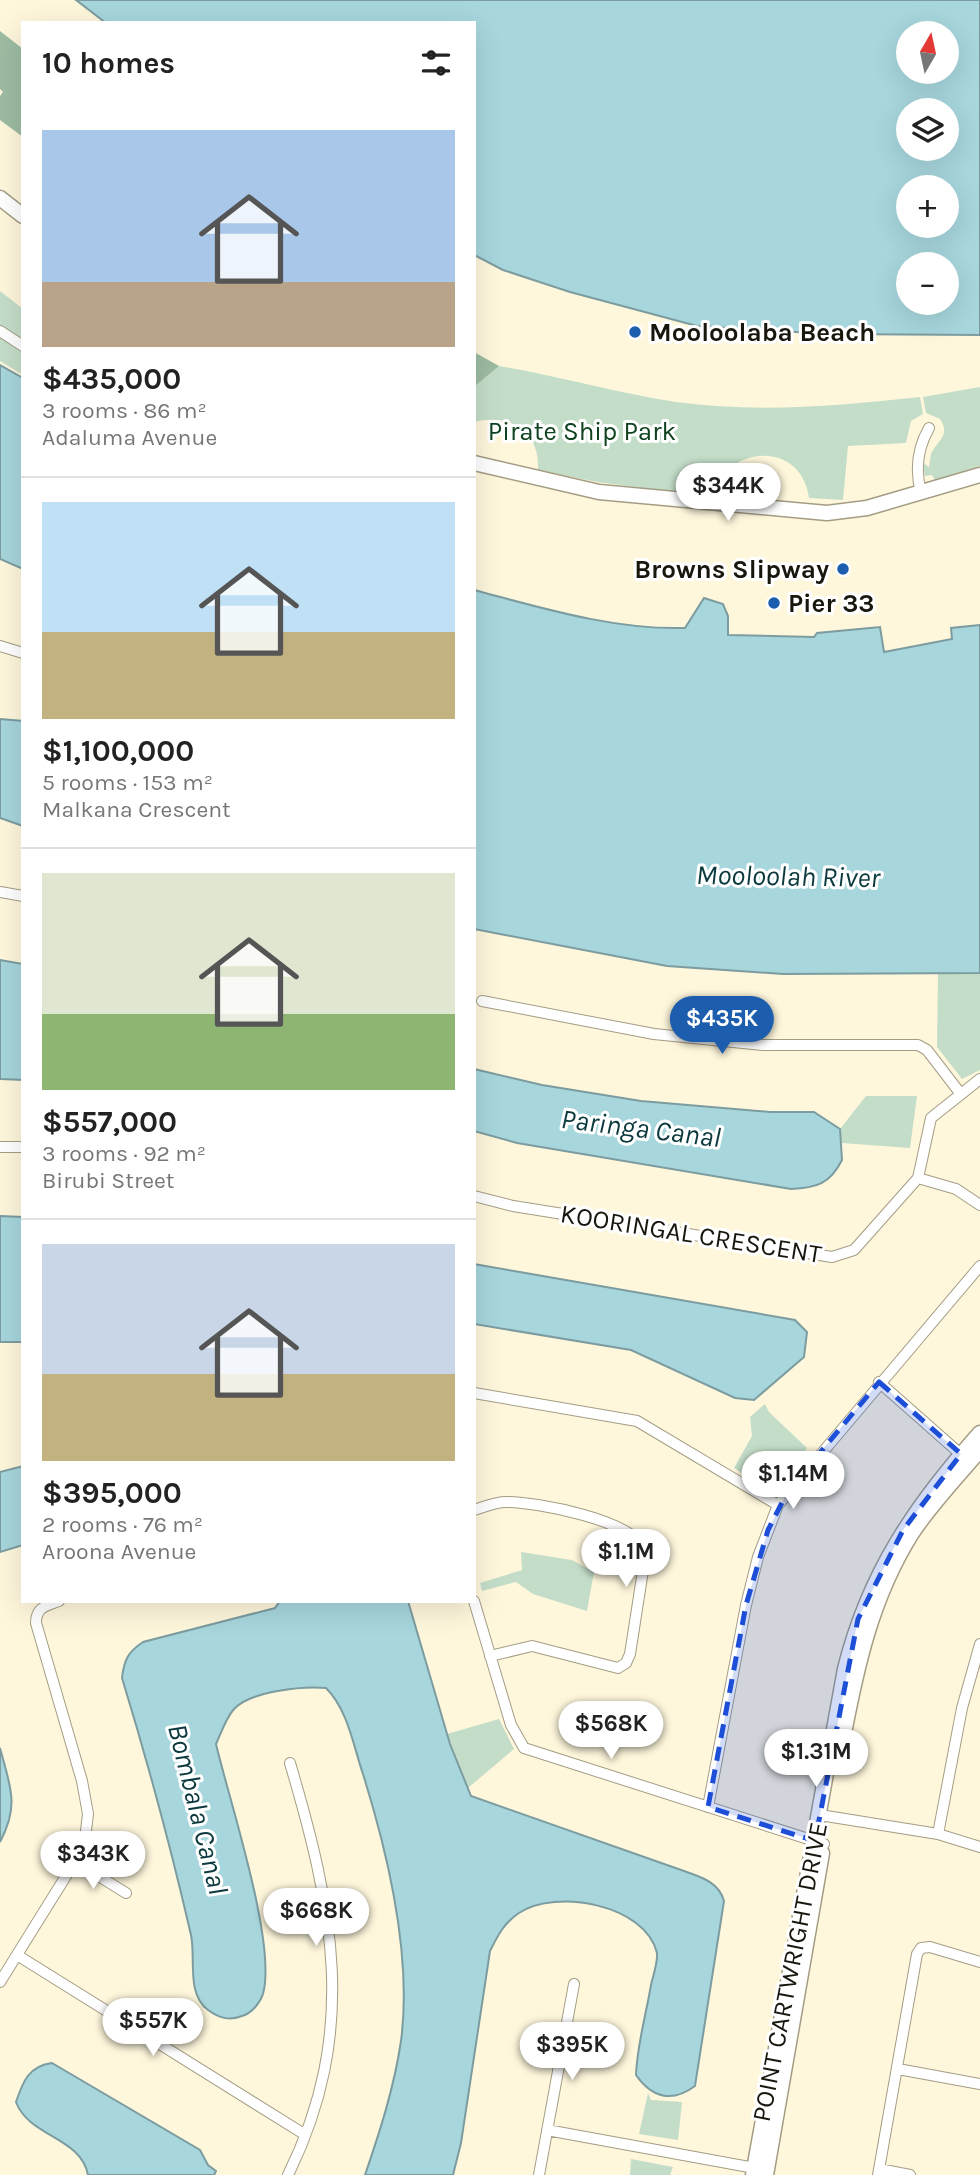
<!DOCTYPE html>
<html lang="en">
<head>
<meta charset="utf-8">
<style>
	body { margin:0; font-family:Karla,sans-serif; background:#f2f2f2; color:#222; height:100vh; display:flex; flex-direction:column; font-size:26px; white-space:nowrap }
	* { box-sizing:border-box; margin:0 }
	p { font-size:23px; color:#767676 }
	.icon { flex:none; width:38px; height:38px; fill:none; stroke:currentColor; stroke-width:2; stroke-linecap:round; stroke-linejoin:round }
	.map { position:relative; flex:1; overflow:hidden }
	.details { position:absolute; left:21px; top:21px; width:455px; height:1582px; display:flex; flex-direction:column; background:#fff; border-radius:0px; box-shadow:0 7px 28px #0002 }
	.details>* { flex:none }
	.needle { width:46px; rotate:9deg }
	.tools { position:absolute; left:896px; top:21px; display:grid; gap:14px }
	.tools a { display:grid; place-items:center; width:63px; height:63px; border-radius:50%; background:#fff; box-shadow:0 7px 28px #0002; font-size:35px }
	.price { position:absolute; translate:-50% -60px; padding:0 16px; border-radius:24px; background:#fff; color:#222; font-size:23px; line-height:46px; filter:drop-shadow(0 2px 4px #0008) }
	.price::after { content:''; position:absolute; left:50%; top:42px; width:21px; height:16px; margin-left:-10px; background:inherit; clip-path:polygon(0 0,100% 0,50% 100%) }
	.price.active { background:#1c5dad; color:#fff }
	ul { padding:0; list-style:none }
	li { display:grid; align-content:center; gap:14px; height:371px; padding:0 21px }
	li+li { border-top:2px solid #e0e0e0 }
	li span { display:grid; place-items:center; height:217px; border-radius:0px; color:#555 }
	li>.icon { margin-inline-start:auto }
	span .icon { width:126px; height:126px; fill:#fffc; stroke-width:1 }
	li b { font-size:30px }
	h2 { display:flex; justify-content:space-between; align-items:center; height:84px; padding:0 21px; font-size:30px }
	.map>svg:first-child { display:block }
	.green { fill:#c4ddc8 }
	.forest { fill:#9dbca2 }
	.water { fill:#a7d6dd; stroke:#7c9c9f; stroke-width:2; fill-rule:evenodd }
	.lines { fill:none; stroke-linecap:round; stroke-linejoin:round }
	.street-casing { stroke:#a49d84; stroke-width:12 }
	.secondary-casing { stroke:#a49d84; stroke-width:17 }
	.street { stroke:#fff; stroke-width:10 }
	.secondary { stroke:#fff; stroke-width:14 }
	.marked { fill:#1d4ed8; fill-opacity:0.2; stroke:#1d4ed8; stroke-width:5; stroke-dasharray:14 9; stroke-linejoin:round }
	.poi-dot { fill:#1c5dad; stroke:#fff; stroke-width:2.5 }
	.labels { text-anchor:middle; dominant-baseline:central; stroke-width:6; stroke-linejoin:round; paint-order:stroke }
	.poi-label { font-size:26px; font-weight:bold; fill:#19160d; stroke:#fff; text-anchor:start }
	.park-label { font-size:26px; fill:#0f421f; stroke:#fff }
	.street-label { font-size:26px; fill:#19160d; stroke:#fff }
	.water-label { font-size:28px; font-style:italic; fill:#0b393e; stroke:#fff }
</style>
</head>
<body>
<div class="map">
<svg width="980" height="2175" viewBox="0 0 980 2175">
	<rect width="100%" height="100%" fill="#fef7dc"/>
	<!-- green -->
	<path class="green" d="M 0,291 L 23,309 L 23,375 L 0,361 Z
		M 499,366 C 558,376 616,393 676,402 C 757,413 839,406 920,397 L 923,414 L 911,421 L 906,443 L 848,446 L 843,500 L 809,498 C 801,439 725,445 712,497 L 597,482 L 538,470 C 540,431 511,413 474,422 L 474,387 Z
		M 980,387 L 980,466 L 935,480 L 932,475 L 925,476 L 923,463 L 929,467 C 930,462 930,454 933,450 C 940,439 950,434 940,419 L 926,413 L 923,397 Z
		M 980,973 L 980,1070 L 962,1079 L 937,1047 L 938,974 Z
		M 866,1096 L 917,1096 L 910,1148 L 842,1143 L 840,1129 Z
		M 765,1404 L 769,1412 L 807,1448 L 778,1485 L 764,1488 L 734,1468 L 752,1436 L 750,1417 Z
		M 521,1552 L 572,1560 L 594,1572 L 587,1611 L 533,1594 L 516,1582 L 482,1591 L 480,1583 L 522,1570 Z
		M 499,1719 L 514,1749 L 468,1788 L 447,1734 Z
		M 648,2093 L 651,2100 L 682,2102 L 678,2140 L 639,2134 Z
		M 631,2159 L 673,2167 L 670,2175 L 630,2175 Z"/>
	<!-- forest -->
	<path class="forest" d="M 0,31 L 23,49 L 23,137 L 0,120 L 0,96 L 3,92 L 0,89 Z
		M 474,352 L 499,366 L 474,387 Z"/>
	<!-- water -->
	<path class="water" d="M 76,0 L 980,0 L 980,335 L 829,334 L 697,326 L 570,292 L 503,270 L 474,255 L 474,23 L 106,23 ZM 947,33 L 947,72 L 908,72 L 908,33 ZM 947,110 L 947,149 L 908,149 L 908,110 ZM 908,187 L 947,187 L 947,226 L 908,226 ZM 947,264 L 947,303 L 908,303 L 908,264 Z
		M 0,365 L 23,378 L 23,569 L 0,559 Z
		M 474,590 C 542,608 614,630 685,628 L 704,598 L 723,604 L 728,616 L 728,635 L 814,637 L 817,633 L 880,627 L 884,652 L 952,639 L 951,628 L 980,625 L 980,973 L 783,974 L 667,966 L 474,929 Z
		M 0,719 L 23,721 L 23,826 L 0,818 Z
		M 0,960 L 23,964 L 23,1080 L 0,1079 Z
		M 474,1069 L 542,1085 L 641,1101 L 770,1112 L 814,1112 L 840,1129 L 842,1160 C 830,1184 816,1188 791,1189 L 517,1143 L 474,1131 Z
		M 0,1216 L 23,1217 L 23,1342 L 0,1342 Z
		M 474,1264 L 795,1320 L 807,1332 L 804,1357 L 754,1400 L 735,1398 L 631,1350 L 474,1324 Z
		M 23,1466 L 23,1545 L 0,1552 L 0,1472 Z
		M 280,1601 L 408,1601 L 450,1744 L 471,1796 L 684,1871 C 701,1877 719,1882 724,1901 L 695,2086 C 672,2103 652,2098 636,2075 C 637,2045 646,2015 651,1985 C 653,1976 658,1962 657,1953 C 646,1905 556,1888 519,1913 C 504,1923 498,1935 490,1951 L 461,2143 L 453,2175 L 365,2175 C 380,2131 394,2088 401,2041 C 412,1958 388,1854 363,1774 C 353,1745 348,1710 326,1688 C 303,1686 251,1691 234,1709 C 226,1718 221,1733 216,1744 C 229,1800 277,1943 263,1994 C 260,2003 252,2013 242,2016 C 229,2021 219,2018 208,2010 C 186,1994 196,1958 191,1935 C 171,1848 148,1763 122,1678 C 124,1660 128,1652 143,1642 L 275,1608 Z
		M 0,1748 C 10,1786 20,1805 0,1842 Z
		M 52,2063 L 200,2150 L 208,2165 L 216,2171 L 214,2175 L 88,2175 C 81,2137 29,2137 16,2102 C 23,2081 29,2066 52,2063 Z"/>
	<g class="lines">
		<defs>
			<path id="street" d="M 0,331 L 23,346
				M 921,493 C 915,470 917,449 929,428
				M 0,646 L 23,653
				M 0,892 L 23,896
				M 482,1001 L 654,1034 L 763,1045 L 918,1045 L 927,1050 L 960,1093
				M 0,1147 L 23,1147
				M 918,1178 L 931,1118 L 980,1079
				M 918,1178 L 956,1189 L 980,1205
				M 474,1196 L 513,1206 L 832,1257 L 854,1250 L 918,1178
				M 879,1382 L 965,1458
				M 474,1393 L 637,1421 L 778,1505
				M 474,1510 C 484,1507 495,1502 506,1502 C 537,1502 634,1520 646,1551 L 630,1654 L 626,1663 L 618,1668 L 532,1646 L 490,1656
				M 474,1601 L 511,1725 L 524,1748 L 824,1844
				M 708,1807 L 746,1605 L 758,1557 L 778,1505 L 980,1266
				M 820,1815 L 938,1834 L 980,1847
				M 938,1834 L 962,1708 L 980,1644
				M 76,1862 L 126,1893
				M 17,1955 L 304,2134
				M 0,1982 L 84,1847 L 88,1814 L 82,1781 L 36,1623 C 36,1607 46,1606 59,1601
				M 898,2069 L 980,2084
				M 547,2130 L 760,2169
				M 879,2169 L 910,2175
				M 288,2175 C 359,2031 333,1909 290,1763
				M 539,2175 L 574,1984
				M 878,2175 L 917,1954 L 921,1948 L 930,1947 L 980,1962"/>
			<path id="secondary" d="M 0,198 L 23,216
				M 474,463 L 599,492 L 827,513 L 867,508 L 980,475
				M 842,1744 C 856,1669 871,1598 912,1533 C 932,1503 957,1477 980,1450
				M 753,2175 L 845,1669 C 869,1573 915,1506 980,1433
				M 766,2175 L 822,1853"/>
		</defs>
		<!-- street casing -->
		<use href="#street" class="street-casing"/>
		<!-- secondary casing -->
		<use href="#secondary" class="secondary-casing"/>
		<!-- street -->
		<use href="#street" class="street"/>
		<!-- secondary -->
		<use href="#secondary" class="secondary"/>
	</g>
	<!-- marked area -->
	<path class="marked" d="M 879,1382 L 961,1454 L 903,1530 L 858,1619 L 815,1841 L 708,1807 L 746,1605 L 768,1530 L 788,1491 Z"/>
	<!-- markers -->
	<g class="poi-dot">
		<circle cx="635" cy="332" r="7"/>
		<circle cx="843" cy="569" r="7"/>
		<circle cx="774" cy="603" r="7"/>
	</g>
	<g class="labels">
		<!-- poi labels -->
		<g class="poi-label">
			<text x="649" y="332">Mooloolaba Beach</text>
			<text x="829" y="569" text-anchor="end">Browns Slipway</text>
			<text x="788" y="603">Pier 33</text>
		</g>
		<!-- park labels -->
		<g class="park-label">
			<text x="582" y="431">Pirate Ship Park</text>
		</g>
		<!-- street labels -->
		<g class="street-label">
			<text transform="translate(691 1234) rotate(9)">KOORINGAL CRESCENT</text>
			<text transform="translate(790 1972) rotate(-79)">POINT CARTWRIGHT DRIVE</text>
		</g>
		<!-- water labels -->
		<g class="water-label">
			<text transform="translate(788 876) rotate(1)">Mooloolah River</text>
			<text transform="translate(641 1128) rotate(7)">Paringa Canal</text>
			<text transform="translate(198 1809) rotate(76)">Bombala Canal</text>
		</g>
	</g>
</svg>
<div class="tools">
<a><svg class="needle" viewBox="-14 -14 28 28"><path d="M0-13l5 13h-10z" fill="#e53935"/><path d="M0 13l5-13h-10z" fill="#767676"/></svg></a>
<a><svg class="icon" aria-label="layers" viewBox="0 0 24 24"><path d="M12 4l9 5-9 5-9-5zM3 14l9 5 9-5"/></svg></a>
<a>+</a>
<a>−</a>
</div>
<b class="price" style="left:728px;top:523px">$344K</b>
<b class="price active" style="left:722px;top:1056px">$435K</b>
<b class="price" style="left:793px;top:1511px">$1.14M</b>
<b class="price" style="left:626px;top:1589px">$1.1M</b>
<b class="price" style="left:611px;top:1761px">$568K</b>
<b class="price" style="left:816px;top:1789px">$1.31M</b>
<b class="price" style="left:93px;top:1891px">$343K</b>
<b class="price" style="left:316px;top:1948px">$668K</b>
<b class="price" style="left:153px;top:2058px">$557K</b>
<b class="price" style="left:572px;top:2082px">$395K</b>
<section class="details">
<h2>10 homes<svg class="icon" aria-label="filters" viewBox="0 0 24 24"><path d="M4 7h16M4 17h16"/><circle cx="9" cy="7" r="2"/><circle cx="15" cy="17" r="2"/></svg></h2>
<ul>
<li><span style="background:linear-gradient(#a9c7e8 70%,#b9a48a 0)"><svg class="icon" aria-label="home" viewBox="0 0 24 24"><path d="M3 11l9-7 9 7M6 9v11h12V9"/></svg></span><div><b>$435,000</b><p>3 rooms · 86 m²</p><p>Adaluma Avenue</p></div></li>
<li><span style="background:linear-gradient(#bfe0f5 60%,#c2b280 0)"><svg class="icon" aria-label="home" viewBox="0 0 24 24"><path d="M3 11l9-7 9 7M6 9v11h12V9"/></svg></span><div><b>$1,100,000</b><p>5 rooms · 153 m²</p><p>Malkana Crescent</p></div></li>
<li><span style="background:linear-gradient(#dfe7d0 65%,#8fb573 0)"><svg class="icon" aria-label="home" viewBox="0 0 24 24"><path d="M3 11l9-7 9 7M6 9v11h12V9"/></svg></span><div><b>$557,000</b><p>3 rooms · 92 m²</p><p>Birubi Street</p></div></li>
<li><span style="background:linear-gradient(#c9d6e8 60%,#c2b280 0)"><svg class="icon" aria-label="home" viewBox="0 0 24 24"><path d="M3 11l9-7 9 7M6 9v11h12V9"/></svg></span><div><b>$395,000</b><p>2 rooms · 76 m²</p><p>Aroona Avenue</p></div></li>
</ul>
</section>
</div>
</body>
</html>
